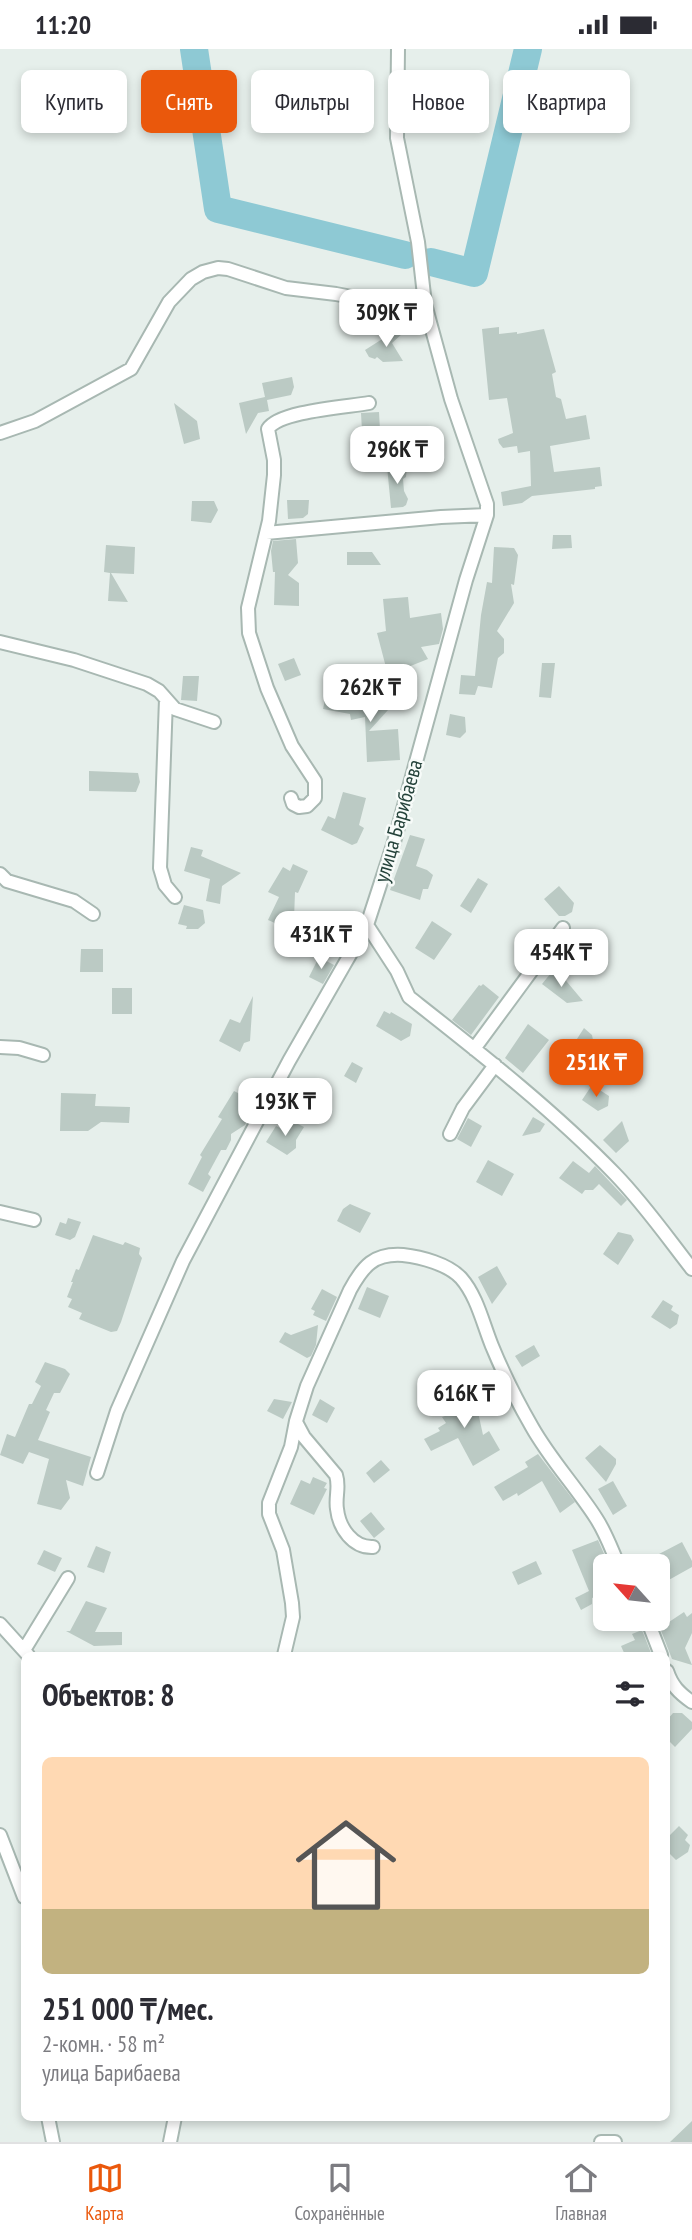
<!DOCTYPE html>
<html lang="ru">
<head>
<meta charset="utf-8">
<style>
	body { margin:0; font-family:"PT Sans Narrow",sans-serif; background:#f7f7f7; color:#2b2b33; height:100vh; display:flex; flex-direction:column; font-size:26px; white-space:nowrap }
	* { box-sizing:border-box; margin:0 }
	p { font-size:23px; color:#7c7c81 }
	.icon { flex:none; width:38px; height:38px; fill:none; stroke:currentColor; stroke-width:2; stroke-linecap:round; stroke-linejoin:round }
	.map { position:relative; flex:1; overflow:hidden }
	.drawer { position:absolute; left:21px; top:1603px; width:649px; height:469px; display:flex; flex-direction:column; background:#fff; border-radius:10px; box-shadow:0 4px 10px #0003 }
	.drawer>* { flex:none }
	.top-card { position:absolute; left:21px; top:21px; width:651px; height:63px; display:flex; gap:14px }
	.needle { width:46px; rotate:297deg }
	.controls { position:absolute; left:593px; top:1505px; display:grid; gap:14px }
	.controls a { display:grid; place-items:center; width:77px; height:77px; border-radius:10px; background:#fff; box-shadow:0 4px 10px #0003; font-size:35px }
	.price { position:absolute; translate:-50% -60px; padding:0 16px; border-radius:14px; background:#fff; color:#222; font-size:23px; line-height:46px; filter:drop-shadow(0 2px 4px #0008) }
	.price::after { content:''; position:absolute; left:50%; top:42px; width:21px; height:16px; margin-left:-10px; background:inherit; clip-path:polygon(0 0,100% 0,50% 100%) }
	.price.current { background:#ea580c; color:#fff }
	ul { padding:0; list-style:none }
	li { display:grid; align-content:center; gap:14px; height:371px; padding:0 21px }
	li+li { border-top:2px solid #e1e1e2 }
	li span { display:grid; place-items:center; height:217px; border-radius:10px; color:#555 }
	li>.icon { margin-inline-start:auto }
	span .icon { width:126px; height:126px; fill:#fffc; stroke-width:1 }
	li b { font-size:30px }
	h2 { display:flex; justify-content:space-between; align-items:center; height:84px; padding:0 21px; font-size:30px }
	.chip { padding:0 24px; border-radius:10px; background:#fff; box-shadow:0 4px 10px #0003; font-size:24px; line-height:63px }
	.chip.current { background:#ea580c; color:#fff }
	.status { display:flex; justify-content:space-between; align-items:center; height:49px; padding:0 35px; background:#fff; direction:ltr }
	.status svg { height:19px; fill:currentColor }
	.tab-bar { display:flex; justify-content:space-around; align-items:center; height:98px; border-top:2px solid #e1e1e2; background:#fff; font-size:19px; color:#7c7c81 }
	.tab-bar a { display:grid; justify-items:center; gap:4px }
	.tab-bar .current { color:#ea580c }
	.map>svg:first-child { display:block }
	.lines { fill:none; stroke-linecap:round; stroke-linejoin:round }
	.river { stroke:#8ec9d4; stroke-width:28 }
	.building { fill:#bbcac4 }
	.street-casing { stroke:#a8b8b2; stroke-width:16 }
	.street { stroke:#fff; stroke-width:12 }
	.labels { text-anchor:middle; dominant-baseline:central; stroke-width:5; stroke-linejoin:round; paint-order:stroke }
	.street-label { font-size:21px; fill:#24423a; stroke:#f7fbf9 }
</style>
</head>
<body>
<div class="status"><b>11:20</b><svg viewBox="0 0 49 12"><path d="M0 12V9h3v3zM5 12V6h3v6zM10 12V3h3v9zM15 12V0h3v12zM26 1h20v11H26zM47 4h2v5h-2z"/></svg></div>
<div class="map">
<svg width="692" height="2093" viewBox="0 0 692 2093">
	<rect width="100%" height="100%" fill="#e6efeb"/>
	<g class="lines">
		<!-- river -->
		<path class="river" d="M 194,0 L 218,160 L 405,206
			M 431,213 L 474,224 L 528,0"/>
	</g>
	<!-- building -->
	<path class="building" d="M 499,278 L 499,285 L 517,283 L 517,285 L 544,280 L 556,323 L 552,325 L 556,348 L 561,350 L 566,370 L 586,366 L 590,390 L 550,397 L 554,423 L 600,418 L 602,437 L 595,438 L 595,440 L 532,447 L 522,454 L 503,457 L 501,443 L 531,437 L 530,402 L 518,404 L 517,397 L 503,399 L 499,394 L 498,390 L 513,384 L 507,349 L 489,351 L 482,280 Z
		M 398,280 L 402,285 L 392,294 L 403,312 L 383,313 L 377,308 L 375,310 L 369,308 L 365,301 Z
		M 292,328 L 294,338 L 291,346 L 267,351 L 269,362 L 258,364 L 246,385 L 239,354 L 265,348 L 262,334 Z
		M 174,354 L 197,372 L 200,390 L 184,395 Z
		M 379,363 L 380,381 L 362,382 L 361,364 Z
		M 407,416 L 406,428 L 403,430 L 404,442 L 408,450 L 406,456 L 403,458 L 391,459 L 387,417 Z
		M 287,451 L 309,451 L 308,465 L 303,469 L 288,470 Z
		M 192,452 L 214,452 L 218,461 L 211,474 L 191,472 Z
		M 553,486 L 571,486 L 572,499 L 552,500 Z
		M 296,490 L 298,514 L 288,526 L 299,534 L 299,557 L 274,556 L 275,523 L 273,523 L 271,502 L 273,492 Z
		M 106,496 L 135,498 L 134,525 L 111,524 L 128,553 L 108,552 L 110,524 L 104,523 Z
		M 494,498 L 514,499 L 518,506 L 514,536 L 511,535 L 514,554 L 497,582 L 504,590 L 504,604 L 498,609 L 492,639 L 478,637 L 475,646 L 459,645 L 461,626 L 475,627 L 481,566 L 487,533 L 492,534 Z
		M 347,503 L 372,503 L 381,516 L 347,516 Z
		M 408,548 L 410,569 L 441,564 L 443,580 L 439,595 L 421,598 L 428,610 L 388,626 L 377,584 L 386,582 L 383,550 Z
		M 294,609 L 301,626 L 285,632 L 278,615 Z
		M 542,614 L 555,614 L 551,649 L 539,648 Z
		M 183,627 L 199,627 L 197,652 L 181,651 Z
		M 364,643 L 385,643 L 385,647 L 390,653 L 388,661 L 369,682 L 398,680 L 400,711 L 367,713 L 365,668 L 351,671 L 350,665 L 323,660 L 326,646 L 364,653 Z
		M 450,665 L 465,668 L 466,683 L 460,689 L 446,686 Z
		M 89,722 L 138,724 L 140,733 L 136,743 L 89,742 Z
		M 343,743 L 366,749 L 359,776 L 364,779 L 357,794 L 352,796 L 321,781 L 328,767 L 335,770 Z
		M 410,786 L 425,790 L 416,817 L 427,821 L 433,826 L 428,840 L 423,840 L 420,851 L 390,841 Z
		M 191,798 L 203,801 L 201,807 L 241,824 L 222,837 L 220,855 L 206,852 L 210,830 L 184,822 Z
		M 293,815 L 308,822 L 298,844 L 295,843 L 294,870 L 284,878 L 268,871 L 279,848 L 268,843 L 283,818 L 290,822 Z
		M 478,829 L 488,835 L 471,864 L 460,857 Z
		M 559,837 L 574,854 L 572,863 L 565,867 L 559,867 L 544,850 Z
		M 184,856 L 203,861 L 205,874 L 198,880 L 186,880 L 187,877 L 178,875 Z
		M 432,872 L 452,885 L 434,911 L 415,899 Z
		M 81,900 L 103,900 L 103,923 L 80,923 Z
		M 319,908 L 334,916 L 323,935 L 309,928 Z
		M 551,924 L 562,927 L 583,952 L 567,954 L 542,935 Z
		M 483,935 L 499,948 L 471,986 L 452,971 L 479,936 L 481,937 Z
		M 112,939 L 132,939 L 132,965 L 112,965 Z
		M 253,947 L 250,992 L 244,994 L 240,1003 L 219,992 L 230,970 L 240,974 Z
		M 384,962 L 390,965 L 391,963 L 412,975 L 410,987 L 401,992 L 376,977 Z
		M 528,975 L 549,991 L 523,1024 L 505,1009 Z
		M 584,979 L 592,986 L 593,991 L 572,1022 L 561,1015 Z
		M 352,1013 L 363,1019 L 356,1034 L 344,1027 Z
		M 592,1036 L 609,1047 L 608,1057 L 598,1062 L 582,1051 Z
		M 234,1042 L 256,1053 L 245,1076 L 231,1085 L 231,1091 L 226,1101 L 221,1101 L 208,1125 L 211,1128 L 203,1143 L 188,1135 L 202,1108 L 200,1106 L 222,1070 L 218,1068 Z
		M 61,1044 L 96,1045 L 95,1057 L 130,1058 L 129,1074 L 101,1073 L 88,1082 L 60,1082 Z
		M 533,1068 L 545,1075 L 540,1083 L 522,1087 Z
		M 468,1069 L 482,1077 L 471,1098 L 457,1090 Z
		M 292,1072 L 304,1078 L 296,1091 L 296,1099 L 287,1106 L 266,1093 L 276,1077 L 286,1082 Z
		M 622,1072 L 629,1092 L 616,1104 L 603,1091 Z
		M 488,1111 L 514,1125 L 502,1147 L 476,1133 Z
		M 573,1112 L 589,1124 L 595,1117 L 627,1151 L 621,1157 L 599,1135 L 593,1141 L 585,1141 L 582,1145 L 559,1129 Z
		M 350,1155 L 371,1164 L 360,1184 L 337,1172 L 343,1160 Z
		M 68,1169 L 81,1173 L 75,1188 L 70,1191 L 55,1186 L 60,1173 L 66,1175 Z
		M 618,1183 L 631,1186 L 634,1191 L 618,1216 L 603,1205 Z
		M 93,1186 L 123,1196 L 125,1193 L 140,1199 L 139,1205 L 142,1209 L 121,1273 L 117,1282 L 111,1283 L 79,1270 L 82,1264 L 68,1258 L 72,1250 L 67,1248 L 73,1233 L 71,1233 L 76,1220 L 79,1221 Z
		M 497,1217 L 507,1235 L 492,1255 L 478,1228 Z
		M 367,1238 L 389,1247 L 380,1269 L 358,1260 Z
		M 322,1240 L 337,1248 L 326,1272 L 313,1266 L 315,1262 L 311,1260 Z
		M 663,1251 L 673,1257 L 671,1261 L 679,1266 L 677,1275 L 670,1280 L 651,1268 Z
		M 318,1276 L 316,1296 L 311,1307 L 307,1309 L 279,1293 L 285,1283 L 291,1286 Z
		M 534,1296 L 540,1307 L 522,1318 L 515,1307 Z
		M 45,1313 L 65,1320 L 70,1325 L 60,1344 L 54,1344 L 46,1361 L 50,1363 L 38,1391 L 91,1408 L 83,1437 L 66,1431 L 70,1449 L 61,1461 L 37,1455 L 49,1410 L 29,1403 L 23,1415 L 0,1406 L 7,1385 L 15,1388 L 29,1355 L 32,1355 L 41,1337 L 35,1333 Z
		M 444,1343 L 465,1348 L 468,1353 L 472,1354 L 478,1363 L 483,1386 L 489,1382 L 500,1401 L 473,1417 L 458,1389 L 431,1402 L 424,1390 L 440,1382 L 438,1379 L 446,1374 L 442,1368 L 445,1367 L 444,1359 L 449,1353 Z
		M 274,1350 L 292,1353 L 283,1370 L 267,1362 Z
		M 320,1350 L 335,1359 L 327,1374 L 312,1366 Z
		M 600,1396 L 616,1410 L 616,1415 L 606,1433 L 585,1409 Z
		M 538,1405 L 575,1453 L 560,1464 L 542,1432 L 518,1447 L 517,1444 L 503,1452 L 494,1438 L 528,1418 L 525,1413 Z
		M 381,1411 L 390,1421 L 374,1434 L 366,1424 Z
		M 313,1428 L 327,1434 L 324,1439 L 327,1440 L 314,1466 L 290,1455 L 301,1431 L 310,1435 Z
		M 613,1432 L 627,1457 L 613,1466 L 598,1440 Z
		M 371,1463 L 385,1480 L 374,1489 L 360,1472 Z
		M 598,1491 L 605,1507 L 606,1544 L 592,1549 L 592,1555 L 581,1561 L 575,1549 L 589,1542 L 572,1501 Z
		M 682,1493 L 692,1512 L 692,1518 L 658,1537 L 658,1517 L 628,1517 L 646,1505 L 659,1505 Z
		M 96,1497 L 111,1503 L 104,1524 L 87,1518 Z
		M 44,1501 L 62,1509 L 55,1523 L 37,1515 Z
		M 536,1512 L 542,1525 L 518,1536 L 512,1523 Z
		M 86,1552 L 107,1559 L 95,1583 L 122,1583 L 122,1596 L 94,1597 L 66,1582 L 70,1582 Z
		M 684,1563 L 687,1568 L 692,1564 L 692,1584 L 685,1599 L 692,1616 L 672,1610 L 660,1579 Z
		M 642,1581 L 651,1604 L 644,1606 L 625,1606 L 621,1597 L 635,1591 L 632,1585 Z
		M 673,1664 L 682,1664 L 692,1673 L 692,1680 L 675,1698 L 667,1690 L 667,1671 Z
		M 679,1777 L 688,1786 L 685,1791 L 690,1796 L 688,1803 L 676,1811 L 667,1802 L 667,1789 Z
		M 692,2072 L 692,2093 L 670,2093 Z"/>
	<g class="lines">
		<defs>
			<path id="street" d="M 0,384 L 35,372 L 131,320 L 169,253 L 191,230 L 203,223 L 218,219 L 228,220 L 286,239 L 336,245 L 399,257 L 425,255
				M 266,484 L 441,468 L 487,466
				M 0,593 L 74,611 L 147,635 L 159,642 L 175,660 L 214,673
				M 166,650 L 160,819 L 165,836 L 175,848
				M 291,749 L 293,755 L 299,758 L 307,757 L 315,749 L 315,732 L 292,697 L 267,639 L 249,584 L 248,559 L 269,472 L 274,426 L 274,411 L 268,380 C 279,362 347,358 369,354
				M 0,825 L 7,832 L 74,852 L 93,865
				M 367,876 L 397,922 L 409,948 C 480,1004 552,1060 615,1125 C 644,1155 667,1188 692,1220
				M 0,998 L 19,999 L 43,1006
				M 474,1000 L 563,879
				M 450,1085 L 463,1059 L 495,1016
				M 0,1163 L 34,1171
				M 296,1373 L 304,1388 L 336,1426 C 340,1438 335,1448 337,1460 C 339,1479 353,1499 373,1498
				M 97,1424 L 117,1362 L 183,1212 L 289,1012 L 367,876 L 394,793 L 466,531 L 487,466 L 487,455 L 451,350 L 425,255 L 418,193 L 397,89 L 398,0
				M 647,1570 L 661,1606
				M 0,1575 L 28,1606
				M 24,1601 L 68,1529
				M 284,1606 L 293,1568 L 292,1554 L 283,1501 L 269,1465 L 269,1454 L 291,1398 L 296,1372 L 307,1337 L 350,1241 C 363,1217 374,1204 403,1206 C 421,1208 448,1215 461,1229 C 477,1247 483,1275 492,1297 C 503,1324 517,1352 532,1378 C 550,1410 576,1438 596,1469 C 606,1484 612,1502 619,1517
				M 667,1622 C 672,1637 679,1644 692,1653
				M 0,1786 L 24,1848
				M 48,2068 L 53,2093
				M 170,2093 L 175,2068
				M 601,2093 L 615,2093"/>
		</defs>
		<!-- street casing -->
		<use href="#street" class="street-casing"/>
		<!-- street -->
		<use href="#street" class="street"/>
	</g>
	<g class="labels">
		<!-- street labels -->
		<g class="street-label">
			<text transform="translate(398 772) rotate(-74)">улица Барибаева</text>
		</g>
	</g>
</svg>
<div class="controls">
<a><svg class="needle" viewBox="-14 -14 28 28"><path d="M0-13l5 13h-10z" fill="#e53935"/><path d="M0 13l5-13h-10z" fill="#7c7c81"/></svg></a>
</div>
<b class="price" style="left:386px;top:300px">309K ₸</b>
<b class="price" style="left:397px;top:437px">296K ₸</b>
<b class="price" style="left:370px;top:675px">262K ₸</b>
<b class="price" style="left:321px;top:922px">431K ₸</b>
<b class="price" style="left:561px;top:940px">454K ₸</b>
<b class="price current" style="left:596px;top:1050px">251K ₸</b>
<b class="price" style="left:285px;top:1089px">193K ₸</b>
<b class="price" style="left:464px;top:1381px">616K ₸</b>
<div class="top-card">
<a class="chip">Купить</a>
<a class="chip current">Снять</a>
<a class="chip">Фильтры</a>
<a class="chip">Новое</a>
<a class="chip">Квартира</a>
</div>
<section class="drawer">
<h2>Объектов: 8<svg class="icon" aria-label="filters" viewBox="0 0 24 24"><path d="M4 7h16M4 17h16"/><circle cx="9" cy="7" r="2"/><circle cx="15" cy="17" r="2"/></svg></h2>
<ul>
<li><span style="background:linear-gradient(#ffd9b3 70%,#c2b280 0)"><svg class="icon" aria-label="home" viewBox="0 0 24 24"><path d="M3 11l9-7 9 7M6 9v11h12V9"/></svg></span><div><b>251 000 ₸/мес.</b><p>2-комн. · 58 m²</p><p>улица Барибаева</p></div></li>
</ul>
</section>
</div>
<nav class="tab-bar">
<a class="current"><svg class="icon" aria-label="map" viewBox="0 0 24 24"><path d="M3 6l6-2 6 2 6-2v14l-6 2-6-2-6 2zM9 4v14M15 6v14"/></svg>Карта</a>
<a><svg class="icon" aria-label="saved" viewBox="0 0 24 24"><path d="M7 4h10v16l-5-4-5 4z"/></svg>Сохранённые</a>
<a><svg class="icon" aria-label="home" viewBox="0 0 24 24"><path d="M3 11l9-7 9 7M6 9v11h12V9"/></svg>Главная</a>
</nav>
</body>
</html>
